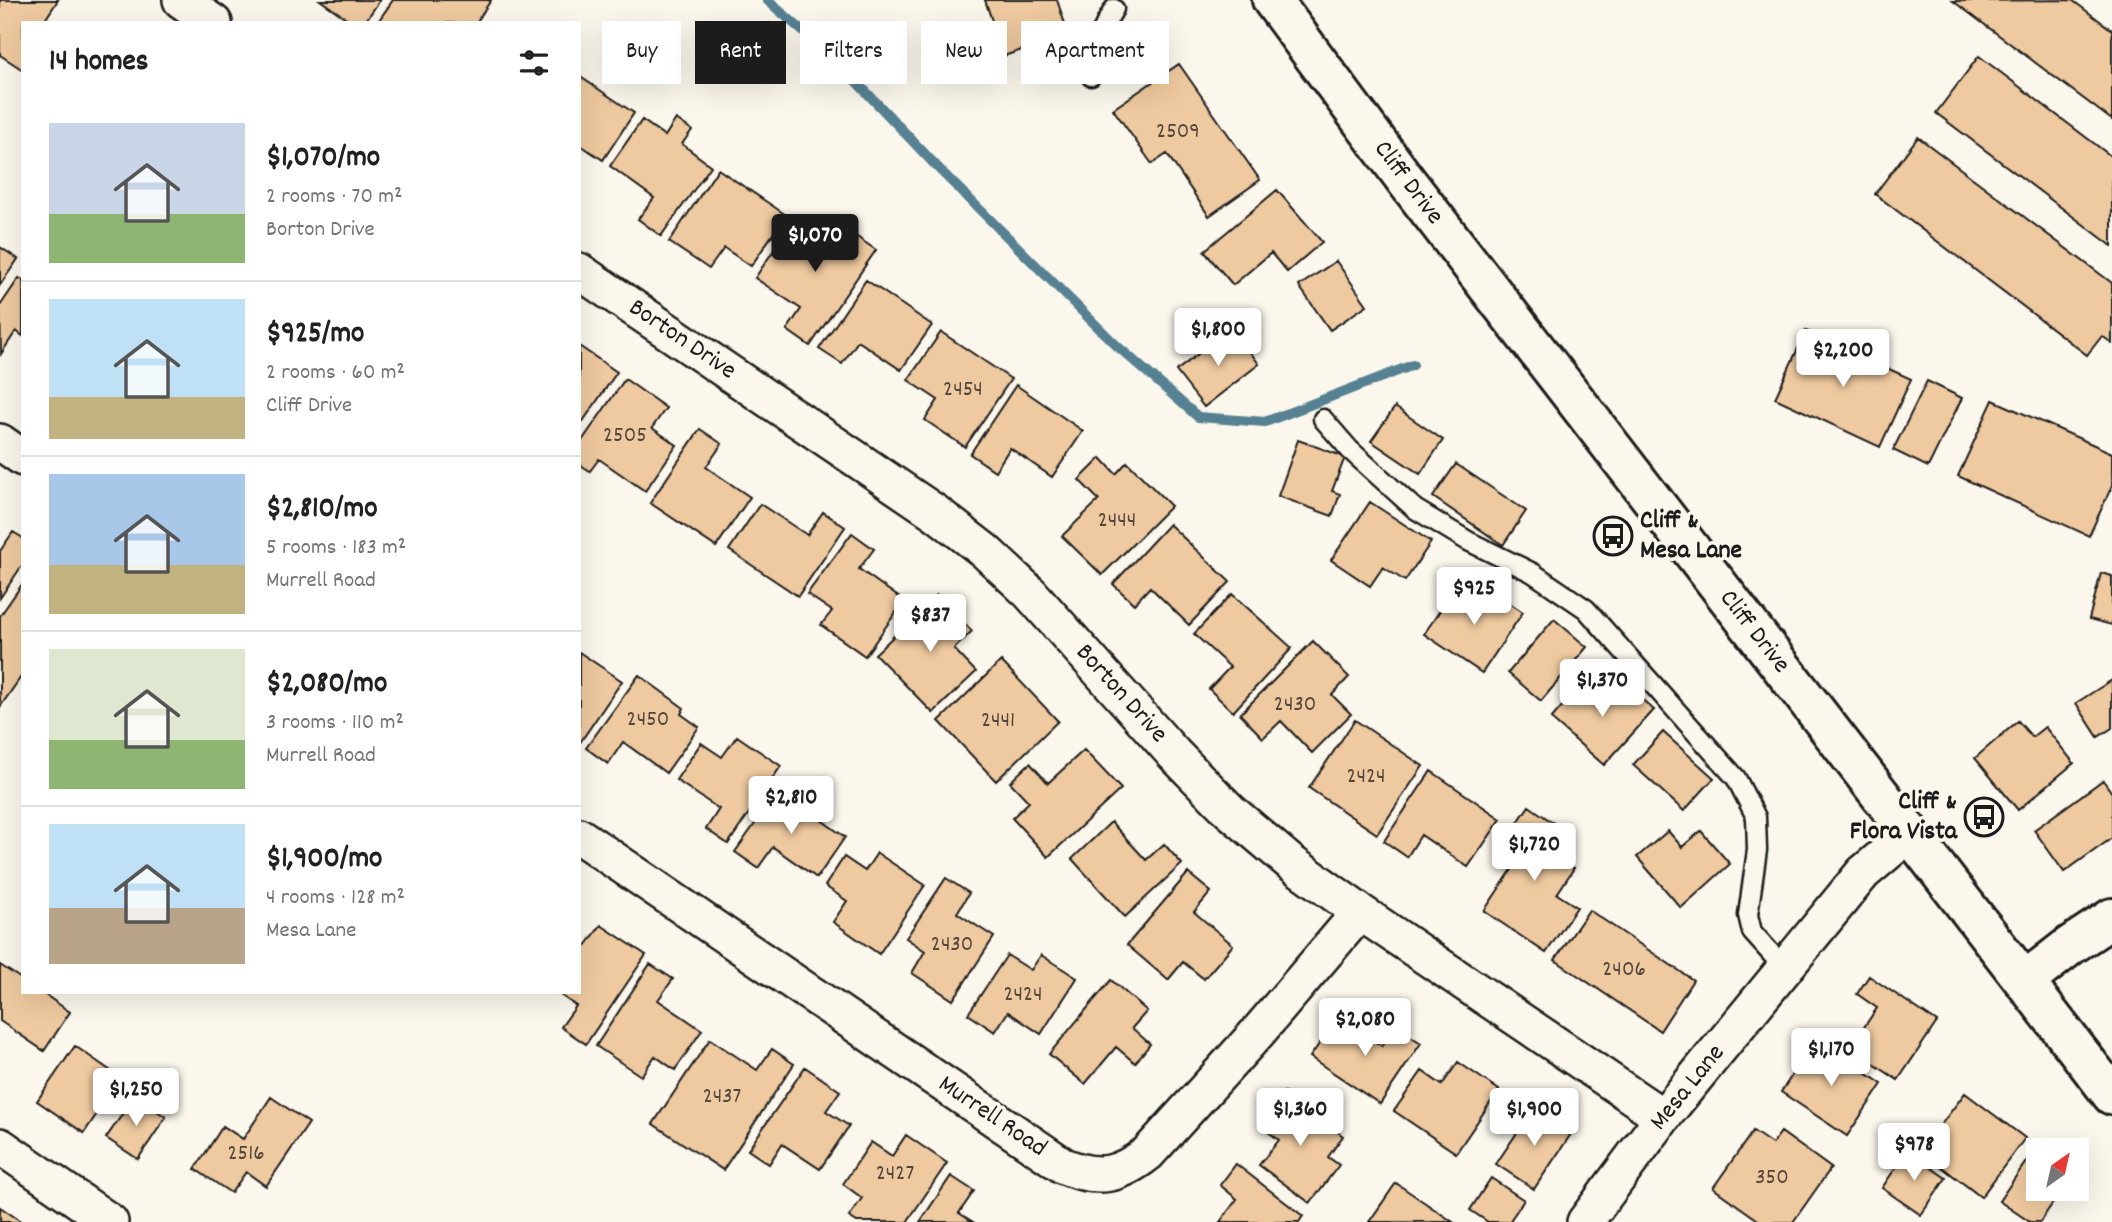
<!DOCTYPE html>
<html lang="en">
<head>
<meta charset="utf-8">
<style>
	body { margin:0; font-family:Dekko,sans-serif; background:#f2f2f2; color:#202124; height:100vh; display:flex; flex-direction:column; font-size:26px; white-space:nowrap }
	* { box-sizing:border-box; margin:0 }
	p { font-size:23px; color:#757577 }
	.icon { flex:none; width:38px; height:38px; fill:none; stroke:currentColor; stroke-width:2; stroke-linecap:round; stroke-linejoin:round }
	.map { position:relative; flex:1; overflow:hidden }
	.drawer { position:absolute; left:21px; top:21px; width:560px; height:973px; display:flex; flex-direction:column; background:#fff; border-radius:0px; box-shadow:0 7px 28px #0002 }
	.drawer>* { flex:none }
	.hud { position:absolute; left:602px; top:21px; width:665px; height:63px; display:flex; gap:14px }
	.needle { width:46px; rotate:34deg }
	.buttons { position:absolute; left:2026px; top:1138px; display:grid; gap:14px }
	.buttons a { display:grid; place-items:center; width:63px; height:63px; border-radius:0px; background:#fff; box-shadow:0 7px 28px #0002; font-size:35px }
	.price { position:absolute; translate:-50% -60px; padding:0 16px; border-radius:7px; background:#fff; color:#222; font-size:23px; line-height:46px; filter:drop-shadow(0 2px 4px #0008) }
	.price::after { content:''; position:absolute; left:50%; top:42px; width:21px; height:16px; margin-left:-10px; background:inherit; clip-path:polygon(0 0,100% 0,50% 100%) }
	.price.active { background:#1c1c1c; color:#fff }
	ul { padding:0; list-style:none }
	li { display:flex; align-items:center; gap:21px; height:175px; padding:0 28px }
	li+li { border-top:2px solid #e0e0e0 }
	li span { display:grid; place-items:center; flex:none; width:196px; height:140px; border-radius:0px; color:#555 }
	li>.icon { margin-inline-start:auto }
	span .icon { width:84px; height:84px; fill:#fffc; stroke-width:1 }
	li b { font-size:30px }
	h2 { display:flex; justify-content:space-between; align-items:center; height:84px; padding:0 28px; font-size:30px }
	.pill { padding:0 24px; border-radius:0px; background:#fff; box-shadow:0 7px 28px #0002; font-size:24px; line-height:63px }
	.pill.active { background:#1c1c1c; color:#fff }
	.map>svg:first-child { display:block }
	.lines { fill:none; stroke-linecap:round; stroke-linejoin:round }
	.stream { stroke:#578192; stroke-width:10 }
	.building { fill:#efc99f; stroke:#1c1c1c; stroke-width:2 }
	.service-casing { stroke:#1c1c1c; stroke-width:23 }
	.minor-casing { stroke:#1c1c1c; stroke-width:40 }
	.tertiary-casing { stroke:#1c1c1c; stroke-width:44 }
	.secondary-casing { stroke:#1c1c1c; stroke-width:44 }
	.service { stroke:#fbf7ec; stroke-width:18 }
	.minor { stroke:#fbf7ec; stroke-width:35 }
	.tertiary { stroke:#fbf7ec; stroke-width:38 }
	.secondary { stroke:#fbf7ec; stroke-width:38 }
	.labels { text-anchor:middle; dominant-baseline:central; stroke-width:7; stroke-linejoin:round; paint-order:stroke }
	.number-label { font-size:23px; fill:#51473d }
	.street-label { font-size:26px; fill:#1c1c1c; stroke:#fbf7ec }
	.poi-label { font-size:26px; font-weight:bold; fill:#1c1c1c; stroke:#fbf7ec; text-anchor:start }
</style>
</head>
<body>
<div class="map">
<svg width="2112" height="1222" viewBox="0 0 2112 1222">
	<rect width="100%" height="100%" fill="#fbf7ec"/>
	<filter id="ink" filterUnits="userSpaceOnUse"><feTurbulence type="fractalNoise" baseFrequency=".0143" numOctaves="2"/><feDisplacementMap in="SourceGraphic" scale="14" xChannelSelector="R" yChannelSelector="G"/><feConvolveMatrix kernelMatrix="1 2 1 2 8 2 1 2 1" color-interpolation-filters="sRGB"/></filter>
	<g filter="url(#ink)">
		<g class="lines">
			<!-- stream -->
			<path class="stream" d="M 767,0 L 835,59 L 941,171 L 1116,345 L 1198,417 L 1265,422 L 1413,365"/>
		</g>
		<!-- building -->
		<path class="building" d="M 0,0 L 58,0 L 43,23 L 23,23 L 23,70 L 0,55 Z
			M 320,0 L 380,0 L 364,23 L 353,23 Z
			M 393,0 L 491,0 L 476,23 L 377,23 Z
			M 985,0 L 1057,0 L 1077,60 L 1036,74 L 1028,48 L 1004,56 Z
			M 2072,0 L 2112,30 L 2112,120 L 1953,1 Z
			M 1979,56 L 2112,157 L 2112,246 L 1936,113 Z
			M 1179,64 L 1260,180 L 1209,216 L 1167,154 L 1152,164 L 1113,109 Z
			M 579,76 L 634,113 L 603,160 L 579,144 Z
			M 676,119 L 692,130 L 682,144 L 711,166 L 661,236 L 638,219 L 654,198 L 610,166 L 642,120 L 665,136 Z
			M 1918,137 L 2112,283 L 2112,343 L 2102,336 L 2087,355 L 1875,194 Z
			M 718,169 L 786,215 L 751,266 L 724,248 L 709,269 L 669,242 Z
			M 1277,190 L 1322,242 L 1287,272 L 1271,253 L 1233,285 L 1204,251 Z
			M 829,218 L 876,250 L 810,346 L 787,330 L 801,309 L 755,278 L 792,223 L 816,239 Z
			M 0,247 L 18,259 L 0,285 Z
			M 1336,261 L 1367,305 L 1330,330 L 1299,286 Z
			M 19,278 L 23,280 L 23,336 L 16,331 L 1,354 L 0,306 Z
			M 866,280 L 932,325 L 901,370 L 858,341 L 842,364 L 819,349 Z
			M 1232,328 L 1259,364 L 1204,407 L 1176,371 Z
			M 1806,331 L 1911,379 L 1880,447 L 1775,398 Z
			M 941,332 L 1011,379 L 965,447 L 925,420 L 938,400 L 908,380 Z
			M 579,346 L 617,372 L 579,427 Z
			M 625,379 L 666,408 L 652,428 L 677,445 L 645,491 L 599,459 L 590,471 L 579,464 L 579,445 Z
			M 1927,381 L 1962,398 L 1928,467 L 1893,450 Z
			M 1016,385 L 1083,431 L 1052,477 L 1010,448 L 995,471 L 970,454 Z
			M 1993,400 L 2112,453 L 2112,486 L 2089,536 L 1958,476 Z
			M 1395,407 L 1443,440 L 1420,474 L 1371,441 Z
			M 700,429 L 722,444 L 706,467 L 750,497 L 716,547 L 650,503 Z
			M 1298,440 L 1345,457 L 1332,491 L 1340,494 L 1332,516 L 1278,496 Z
			M 1101,458 L 1116,474 L 1127,462 L 1171,506 L 1102,575 L 1062,536 L 1099,500 L 1079,480 Z
			M 1456,464 L 1526,511 L 1503,545 L 1433,497 Z
			M 1370,502 L 1431,542 L 1405,581 L 1383,567 L 1370,586 L 1331,560 Z
			M 760,504 L 807,535 L 823,512 L 845,527 L 798,596 L 729,550 Z
			M 1169,524 L 1230,582 L 1189,625 L 1150,587 L 1134,604 L 1113,584 Z
			M 13,532 L 23,538 L 23,564 L 0,598 L 0,551 Z
			M 852,533 L 874,549 L 859,569 L 904,601 L 865,656 L 821,625 L 832,611 L 807,594 Z
			M 2101,573 L 2112,576 L 2112,625 L 2089,619 Z
			M 23,583 L 23,674 L 0,707 L 0,616 Z
			M 1486,587 L 1523,612 L 1482,673 L 1424,634 L 1452,593 L 1472,607 Z
			M 1232,594 L 1292,648 L 1233,712 L 1209,689 L 1230,667 L 1194,634 Z
			M 937,595 L 972,631 L 954,649 L 976,672 L 933,713 L 875,654 Z
			M 1554,619 L 1587,647 L 1541,701 L 1508,673 Z
			M 1313,641 L 1349,677 L 1332,695 L 1351,714 L 1312,753 L 1281,721 L 1263,738 L 1240,714 Z
			M 579,652 L 622,681 L 579,744 Z
			M 1001,661 L 1058,721 L 996,781 L 939,721 Z
			M 639,675 L 684,708 L 681,714 L 699,727 L 666,773 L 623,742 L 608,764 L 586,748 Z
			M 1585,680 L 1605,699 L 1621,681 L 1654,710 L 1604,765 L 1551,719 Z
			M 2112,680 L 2112,728 L 2098,737 L 2076,703 Z
			M 1355,720 L 1423,766 L 1377,834 L 1309,788 Z
			M 2018,721 L 2032,737 L 2045,727 L 2074,763 L 2018,810 L 1975,758 Z
			M 1663,732 L 1714,778 L 1684,811 L 1633,765 Z
			M 737,736 L 781,766 L 728,844 L 706,829 L 719,809 L 676,780 L 701,743 L 722,757 Z
			M 1084,750 L 1121,789 L 1048,857 L 1012,818 L 1029,802 L 1010,782 L 1030,763 L 1048,783 Z
			M 1431,771 L 1501,819 L 1468,867 L 1421,835 L 1407,857 L 1384,841 Z
			M 2103,780 L 2112,793 L 2112,838 L 2064,872 L 2034,830 Z
			M 779,790 L 845,837 L 817,878 L 773,847 L 758,868 L 735,852 Z
			M 1529,806 L 1568,833 L 1554,854 L 1574,868 L 1557,894 L 1577,907 L 1546,953 L 1484,911 L 1519,859 L 1501,847 Z
			M 1111,822 L 1146,860 L 1164,844 L 1182,864 L 1125,917 L 1072,859 Z
			M 1668,831 L 1682,847 L 1701,831 L 1730,864 L 1681,908 L 1637,857 Z
			M 877,853 L 925,885 L 879,954 L 833,922 L 847,901 L 825,886 L 844,857 L 865,871 Z
			M 1188,873 L 1211,892 L 1194,912 L 1233,945 L 1204,979 L 1183,962 L 1168,980 L 1127,945 Z
			M 946,878 L 969,893 L 957,913 L 994,937 L 953,1000 L 912,973 L 925,951 L 906,938 Z
			M 1589,910 L 1693,980 L 1660,1031 L 1555,960 Z
			M 601,925 L 646,955 L 586,1044 L 561,1027 L 576,1006 L 556,992 L 579,992 L 579,942 L 586,946 Z
			M 1007,955 L 1031,970 L 1041,955 L 1077,978 L 1041,1034 L 1008,1012 L 995,1032 L 968,1014 Z
			M 650,964 L 673,979 L 658,1000 L 702,1030 L 675,1070 L 655,1056 L 641,1076 L 596,1046 Z
			M 0,965 L 23,980 L 23,992 L 41,992 L 70,1012 L 44,1051 L 0,1021 Z
			M 1869,976 L 1937,1022 L 1898,1080 L 1850,1048 L 1877,1008 L 1857,994 Z
			M 1111,980 L 1147,1011 L 1132,1028 L 1150,1044 L 1135,1063 L 1116,1047 L 1085,1084 L 1049,1054 Z
			M 1338,1017 L 1382,1046 L 1395,1026 L 1421,1043 L 1380,1104 L 1310,1057 Z
			M 710,1039 L 757,1070 L 772,1049 L 794,1064 L 723,1170 L 653,1124 Z
			M 1816,1039 L 1882,1084 L 1847,1136 L 1781,1092 Z
			M 75,1046 L 121,1078 L 84,1133 L 37,1101 Z
			M 1458,1062 L 1499,1090 L 1456,1153 L 1394,1111 L 1422,1071 L 1442,1085 Z
			M 805,1067 L 840,1091 L 826,1111 L 849,1126 L 820,1169 L 782,1144 L 769,1164 L 748,1150 Z
			M 1284,1092 L 1343,1136 L 1328,1157 L 1339,1165 L 1310,1203 L 1259,1165 L 1279,1140 L 1259,1125 Z
			M 1965,1093 L 2025,1138 L 1981,1197 L 1921,1151 Z
			M 135,1096 L 166,1117 L 138,1159 L 106,1138 Z
			M 271,1097 L 309,1123 L 266,1186 L 246,1172 L 231,1193 L 195,1169 L 223,1126 L 243,1139 Z
			M 1535,1106 L 1573,1131 L 1534,1189 L 1496,1164 Z
			M 1753,1131 L 1772,1144 L 1781,1132 L 1831,1168 L 1793,1222 L 1761,1222 L 1713,1188 Z
			M 906,1135 L 947,1163 L 907,1222 L 857,1222 L 849,1217 L 862,1198 L 843,1184 L 871,1142 L 892,1156 Z
			M 1907,1151 L 1946,1178 L 1921,1215 L 1882,1188 Z
			M 2030,1156 L 2039,1162 L 2039,1188 L 2063,1188 L 2040,1222 L 2030,1222 L 1999,1201 Z
			M 1236,1164 L 1303,1216 L 1299,1222 L 1220,1222 L 1237,1199 L 1220,1185 Z
			M 951,1176 L 974,1191 L 959,1213 L 973,1222 L 920,1222 Z
			M 1491,1178 L 1524,1200 L 1509,1222 L 1488,1222 L 1470,1210 Z
			M 1396,1183 L 1453,1222 L 1369,1222 Z
			M 0,1207 L 22,1222 L 0,1222 Z"/>
		<g class="lines">
			<defs>
				<path id="service" d="M 1091,76 C 1094,50 1100,31 1114,9
					M 1323,419 L 1350,450 L 1415,509 L 1468,541 L 1533,573 L 1586,609 L 1736,778 L 1756,817 L 1757,850 L 1748,915 L 1752,932 L 1785,969"/>
				<path id="minor" d="M 181,0 L 214,23
					M 579,271 L 936,513 L 985,551 L 1030,593 L 1174,754 L 1230,811 L 1290,862 L 1360,912 L 1663,1117
					M 0,442 L 23,458
					M 579,836 L 1064,1166 C 1098,1180 1119,1176 1148,1153 L 1258,1032 L 1360,912
					M 0,1146 L 110,1222
					M 1585,1222 L 1663,1117 L 1863,873 L 1909,834"/>
				<path id="tertiary" d="M 2025,981 L 2071,945 L 2112,918"/>
				<path id="secondary" d="M 1272,0 L 1407,182 L 2112,1095"/>
			</defs>
			<!-- service casing -->
			<use href="#service" class="service-casing"/>
			<!-- minor casing -->
			<use href="#minor" class="minor-casing"/>
			<!-- tertiary casing -->
			<use href="#tertiary" class="tertiary-casing"/>
			<!-- secondary casing -->
			<use href="#secondary" class="secondary-casing"/>
			<!-- service -->
			<use href="#service" class="service"/>
			<!-- minor -->
			<use href="#minor" class="minor"/>
			<!-- tertiary -->
			<use href="#tertiary" class="tertiary"/>
			<!-- secondary -->
			<use href="#secondary" class="secondary"/>
		</g>
	</g>
	<!-- icons -->
	<defs>
		<symbol id="bus-ring" viewBox="-11 -11 22 22"><circle r="9.5" fill="#fbf7ec" stroke="#1c1c1c" stroke-width="1.5"/><path d="M-5-6H5V4H4V6H2V4H-2V6H-4V4H-5ZM-3.5-4V0h7V-4ZM-3.5 1.2v1.5H-2V1.2ZM2 1.2v1.5H3.5V1.2Z" fill="#1c1c1c"/></symbol>
	</defs>
	<g fill-rule="evenodd">
		<use href="#bus-ring" x="1591" y="514" width="44" height="44"/>
		<use href="#bus-ring" x="1962" y="795" width="44" height="44"/>
	</g>
	<g class="labels">
		<!-- number labels -->
		<g class="number-label">
			<text x="1178" y="132">2509</text>
			<text x="963" y="390">2454</text>
			<text x="625" y="436">2505</text>
			<text x="1117" y="521">2444</text>
			<text x="1295" y="705">2430</text>
			<text x="648" y="720">2450</text>
			<text x="998" y="721">2441</text>
			<text x="1366" y="777">2424</text>
			<text x="952" y="945">2430</text>
			<text x="1624" y="970">2406</text>
			<text x="1023" y="995">2424</text>
			<text x="722" y="1097">2437</text>
			<text x="246" y="1154">2516</text>
			<text x="895" y="1174">2427</text>
			<text x="1772" y="1178">350</text>
		</g>
		<!-- street labels -->
		<g class="street-label">
			<text transform="translate(1408 183) rotate(53)">Cliff Drive</text>
			<text transform="translate(682 340) rotate(34)">Borton Drive</text>
			<text transform="translate(1754 632) rotate(52)">Cliff Drive</text>
			<text transform="translate(1121 694) rotate(48)">Borton Drive</text>
			<text transform="translate(1688 1088) rotate(-51)">Mesa Lane</text>
			<text transform="translate(992 1117) rotate(34)">Murrell Road</text>
		</g>
		<!-- poi labels -->
		<g class="poi-label">
			<text x="1640" y="521">Cliff &amp;<tspan x="1640" dy="30">Mesa Lane</tspan></text>
			<text x="1957" y="802" text-anchor="end">Cliff &amp;<tspan x="1957" dy="30">Flora Vista</tspan></text>
		</g>
	</g>
</svg>
<div class="buttons">
<a><svg class="needle" viewBox="-14 -14 28 28"><path d="M0-13l5 13h-10z" fill="#e53935"/><path d="M0 13l5-13h-10z" fill="#757577"/></svg></a>
</div>
<b class="price active" style="left:815px;top:274px">$1,070</b>
<b class="price" style="left:1218px;top:368px">$1,800</b>
<b class="price" style="left:1843px;top:389px">$2,200</b>
<b class="price" style="left:1474px;top:627px">$925</b>
<b class="price" style="left:930px;top:654px">$837</b>
<b class="price" style="left:1602px;top:719px">$1,370</b>
<b class="price" style="left:791px;top:836px">$2,810</b>
<b class="price" style="left:1534px;top:883px">$1,720</b>
<b class="price" style="left:1365px;top:1058px">$2,080</b>
<b class="price" style="left:1831px;top:1088px">$1,170</b>
<b class="price" style="left:136px;top:1128px">$1,250</b>
<b class="price" style="left:1300px;top:1148px">$1,360</b>
<b class="price" style="left:1534px;top:1148px">$1,900</b>
<b class="price" style="left:1914px;top:1183px">$978</b>
<div class="hud">
<a class="pill">Buy</a>
<a class="pill active">Rent</a>
<a class="pill">Filters</a>
<a class="pill">New</a>
<a class="pill">Apartment</a>
</div>
<section class="drawer">
<h2>14 homes<svg class="icon" aria-label="filters" viewBox="0 0 24 24"><path d="M4 7h16M4 17h16"/><circle cx="9" cy="7" r="2"/><circle cx="15" cy="17" r="2"/></svg></h2>
<ul>
<li><span style="background:linear-gradient(#c9d6e8 65%,#8fb573 0)"><svg class="icon" aria-label="home" viewBox="0 0 24 24"><path d="M3 11l9-7 9 7M6 9v11h12V9"/></svg></span><div><b>$1,070/mo</b><p>2 rooms · 70 m²</p><p>Borton Drive</p></div></li>
<li><span style="background:linear-gradient(#bfe0f5 70%,#c2b280 0)"><svg class="icon" aria-label="home" viewBox="0 0 24 24"><path d="M3 11l9-7 9 7M6 9v11h12V9"/></svg></span><div><b>$925/mo</b><p>2 rooms · 60 m²</p><p>Cliff Drive</p></div></li>
<li><span style="background:linear-gradient(#a9c7e8 65%,#c2b280 0)"><svg class="icon" aria-label="home" viewBox="0 0 24 24"><path d="M3 11l9-7 9 7M6 9v11h12V9"/></svg></span><div><b>$2,810/mo</b><p>5 rooms · 183 m²</p><p>Murrell Road</p></div></li>
<li><span style="background:linear-gradient(#dfe7d0 65%,#8fb573 0)"><svg class="icon" aria-label="home" viewBox="0 0 24 24"><path d="M3 11l9-7 9 7M6 9v11h12V9"/></svg></span><div><b>$2,080/mo</b><p>3 rooms · 110 m²</p><p>Murrell Road</p></div></li>
<li><span style="background:linear-gradient(#bfe0f5 60%,#b9a48a 0)"><svg class="icon" aria-label="home" viewBox="0 0 24 24"><path d="M3 11l9-7 9 7M6 9v11h12V9"/></svg></span><div><b>$1,900/mo</b><p>4 rooms · 128 m²</p><p>Mesa Lane</p></div></li>
</ul>
</section>
</div>
</body>
</html>
